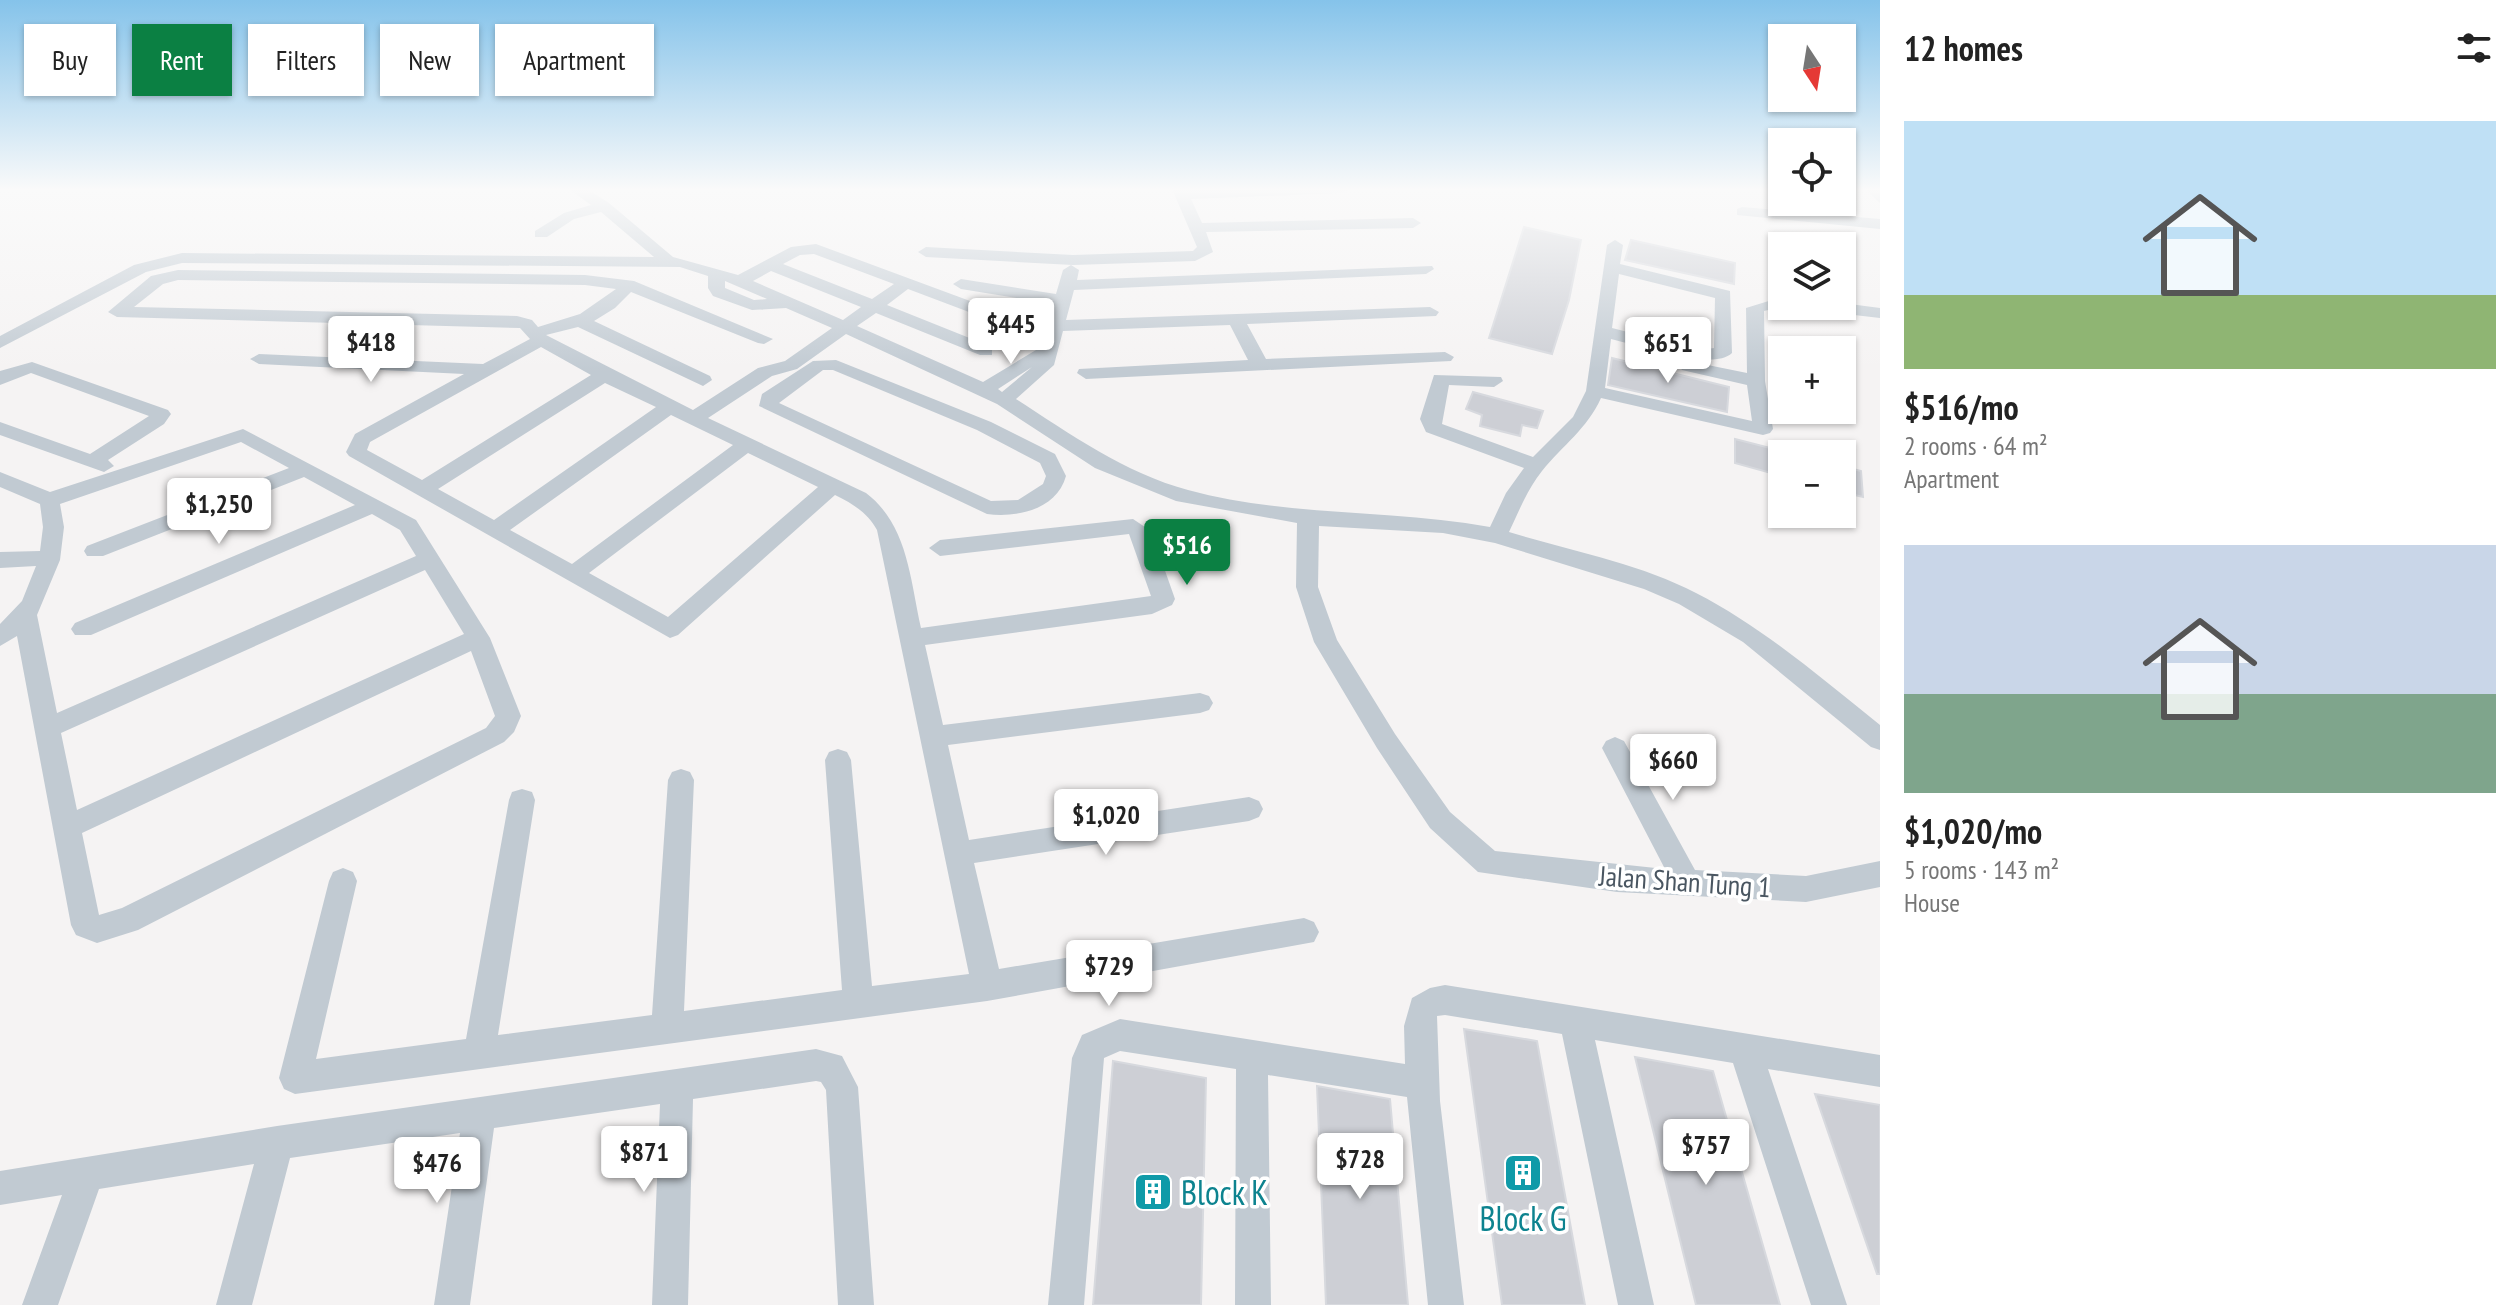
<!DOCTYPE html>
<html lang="en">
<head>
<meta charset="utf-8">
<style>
	body { margin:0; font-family:"PT Sans Narrow",sans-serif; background:#f2f2f2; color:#222; height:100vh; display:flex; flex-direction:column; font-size:30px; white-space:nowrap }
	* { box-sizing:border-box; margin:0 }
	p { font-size:26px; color:#767676 }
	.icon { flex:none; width:44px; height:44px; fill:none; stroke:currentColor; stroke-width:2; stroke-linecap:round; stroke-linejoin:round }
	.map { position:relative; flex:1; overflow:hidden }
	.drawer { display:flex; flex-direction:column; background:#fff; width:640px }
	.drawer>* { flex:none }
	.top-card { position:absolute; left:24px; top:24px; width:760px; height:72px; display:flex; gap:16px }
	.needle { width:52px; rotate:168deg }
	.tools { position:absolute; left:1768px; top:24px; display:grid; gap:16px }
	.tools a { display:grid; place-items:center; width:88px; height:88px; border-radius:0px; background:#fff; box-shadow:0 2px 6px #0004; font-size:40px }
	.price { position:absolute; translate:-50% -68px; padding:0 18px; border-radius:8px; background:#fff; color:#222; font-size:26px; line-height:52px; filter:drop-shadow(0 2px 4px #0008) }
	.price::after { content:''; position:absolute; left:50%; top:48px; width:24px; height:18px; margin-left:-12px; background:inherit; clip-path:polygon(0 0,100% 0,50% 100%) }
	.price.selected { background:#0b8043; color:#fff }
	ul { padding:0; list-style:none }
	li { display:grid; align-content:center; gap:16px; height:424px; padding:0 24px }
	li span { display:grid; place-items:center; height:248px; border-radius:0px; color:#555 }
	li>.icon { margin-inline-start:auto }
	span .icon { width:144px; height:144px; fill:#fffc; stroke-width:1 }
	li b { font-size:34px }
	h2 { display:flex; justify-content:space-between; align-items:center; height:96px; padding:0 24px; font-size:34px }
	.chip { padding:0 28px; border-radius:0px; background:#fff; box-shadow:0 2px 6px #0004; font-size:28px; line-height:72px }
	.chip.selected { background:#0b8043; color:#fff }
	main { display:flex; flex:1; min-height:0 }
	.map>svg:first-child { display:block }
	.building { fill:#cdcfd5; stroke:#d7d9de; stroke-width:2 }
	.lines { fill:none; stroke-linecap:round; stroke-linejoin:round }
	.minor { fill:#c1cad2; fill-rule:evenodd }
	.labels { text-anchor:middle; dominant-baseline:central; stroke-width:7; stroke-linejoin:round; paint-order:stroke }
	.street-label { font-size:28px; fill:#4a5661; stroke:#fff }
	.near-culture-label { font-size:34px; fill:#0d838f; stroke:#fff; text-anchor:start }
</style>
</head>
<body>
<main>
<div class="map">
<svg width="1880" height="1305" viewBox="0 0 1880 1305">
	<rect width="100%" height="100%" fill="#f5f3f3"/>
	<!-- building -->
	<path class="building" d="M 1524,227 L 1581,240 L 1569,300 L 1552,354 L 1489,338 Z
		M 1631,240 L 1735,263 L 1734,284 L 1625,260 Z
		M 1612,358 L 1729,387 L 1727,412 L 1608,385 Z
		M 1473,392 L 1543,411 L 1537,428 L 1522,425 L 1520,436 L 1480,426 L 1482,415 L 1466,409 Z
		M 1735,439 L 1782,451 L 1782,476 L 1735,463 Z
		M 1842,466 L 1861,471 L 1863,497 L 1842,492 Z
		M 1464,1029 L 1537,1041 L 1585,1305 L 1502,1305 Z
		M 1635,1057 L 1713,1071 L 1780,1305 L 1696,1305 Z
		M 1113,1061 L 1206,1078 L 1201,1305 L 1093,1305 Z
		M 1317,1086 L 1390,1099 L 1408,1305 L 1326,1305 Z
		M 1815,1094 L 1880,1105 L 1880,1274 L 1877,1274 Z"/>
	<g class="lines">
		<!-- minor -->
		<path class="minor" d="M 569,189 L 587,189 L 609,203 L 673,257 L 738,275 L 791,247 L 816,244 L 1046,329 L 1053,304 L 961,289 L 953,284 L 961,279 L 1056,294 L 1063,270 L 1071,265 L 1079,270 L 1077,280 L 1432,266 L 1434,269 L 1426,274 L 1074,290 L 1066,320 L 1430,307 L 1439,312 L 1436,316 L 1247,324 L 1266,359 L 1445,352 L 1454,357 L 1451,361 L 1086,379 L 1077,373 L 1079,369 L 1248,360 L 1230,325 L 1063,331 L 1054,365 L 1016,399 C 1070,434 1125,473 1188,490 C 1287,517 1390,509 1490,527 L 1506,493 L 1524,468 L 1426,432 L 1420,419 L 1434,375 L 1501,377 L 1503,381 L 1494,387 L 1449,385 L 1442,424 L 1533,457 L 1573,417 L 1586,391 L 1607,245 L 1615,240 L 1623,245 L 1620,264 L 1730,291 L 1732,353 C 1712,372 1637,345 1611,339 L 1605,388 L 1752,421 L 1747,385 L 1682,370 L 1679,366 L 1688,361 L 1747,373 L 1746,308 L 1782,297 L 1782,306 L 1786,306 L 1764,311 L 1765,381 L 1773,429 L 1770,433 L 1763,435 L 1601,398 C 1587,429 1563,445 1542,471 C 1527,490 1519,511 1509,532 C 1571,551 1639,563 1696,593 C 1764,628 1821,678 1880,725 L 1880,750 L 1871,747 L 1743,642 L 1679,604 L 1644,589 L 1495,543 L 1443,533 L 1319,526 L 1318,587 L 1337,640 L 1395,734 L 1450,812 L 1495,851 L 1665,869 L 1602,748 L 1606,741 L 1615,737 L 1624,741 L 1695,870 L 1806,876 L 1880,861 L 1880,887 L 1806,902 L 1617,892 L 1478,872 L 1430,828 L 1377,748 L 1314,642 L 1296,587 L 1297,523 L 1176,501 L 1095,468 L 997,404 L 846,334 L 797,369 L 772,376 L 708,418 L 866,493 C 908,525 910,579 921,628 L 1151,596 L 1129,534 L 940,556 L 929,548 L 940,540 L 1133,519 L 1151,531 L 1175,599 L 1172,605 L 1152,614 L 925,645 L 943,725 L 1200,693 L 1209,696 L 1213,703 L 1209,710 L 1200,713 L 948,745 L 969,840 L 1249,797 L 1259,801 L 1263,809 L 1259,817 L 1249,821 L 974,863 L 999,969 L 1304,918 L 1314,922 L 1319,932 L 1314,942 L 987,1001 L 295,1094 L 284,1089 L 279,1078 L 329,881 L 333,872 L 343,868 L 353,872 L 357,881 L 316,1059 L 466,1039 L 509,800 L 512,792 L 522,789 L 532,792 L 535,800 L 498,1035 L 652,1015 L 668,780 L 672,772 L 681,769 L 690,772 L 694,780 L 684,1011 L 842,990 L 825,760 L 829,752 L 838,749 L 847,752 L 851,760 L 872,986 L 969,974 L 877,530 C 867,512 853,504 835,495 L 678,635 L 670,638 L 349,456 L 346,452 L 355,434 L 464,374 L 259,364 L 250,359 L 259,354 L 483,364 L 530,339 L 520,328 L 117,317 L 108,312 L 151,276 L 178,270 L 585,275 L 634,281 L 773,339 L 764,344 L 758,343 L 631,292 L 615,308 L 594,321 L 710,376 L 712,380 L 703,386 L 578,327 L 546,335 L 693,410 L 758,368 L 785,361 L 832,328 L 786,308 L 752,310 L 713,296 L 708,288 L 708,276 L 680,267 L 182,263 L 146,272 L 0,348 L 0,336 L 134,265 L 182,253 L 654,257 L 601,212 L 574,219 L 547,237 L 535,237 L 535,231 L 564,213 L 591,205 ZM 814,254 L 894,284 L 872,299 L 783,264 L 800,255 ZM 771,271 L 861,307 L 843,320 L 753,281 ZM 1619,274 L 1715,298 L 1714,348 L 1699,350 L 1612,328 ZM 178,280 L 585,285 L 616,289 L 580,314 L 538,327 L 532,320 L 517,316 L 134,307 L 163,284 ZM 725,281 L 767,299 L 754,300 L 725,288 ZM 908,289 L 1043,340 L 1041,347 L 983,382 L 857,326 L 876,313 L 980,355 L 992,355 L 992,347 L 887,305 ZM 541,347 L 591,375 L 422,480 L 367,450 L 370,442 ZM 1032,367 L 1002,392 L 998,389 ZM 605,383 L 656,407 L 494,520 L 438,489 ZM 671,415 L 733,445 L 572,564 L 510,530 ZM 748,453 L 818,487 L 668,617 L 589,573 Z
			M 1172,189 L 1350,189 L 1343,193 L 1191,199 L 1202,223 L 1413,218 L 1421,223 L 1413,228 L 1206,232 L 1213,252 L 1195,261 L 1073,265 L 926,257 L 918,252 L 926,247 L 1073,255 L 1193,251 L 1197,247 Z
			M 1865,189 L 1880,189 L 1880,203 Z
			M 1742,207 L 1880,219 L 1880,229 L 1737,215 L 1737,209 Z
			M 1842,303 L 1880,308 L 1880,318 L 1820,311 L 1811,306 Z
			M 836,360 L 991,422 L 1055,454 L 1066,476 C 1057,509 1018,518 987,514 L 759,406 L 762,394 L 813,361 ZM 823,370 L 833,370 L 977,430 L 1040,463 L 1046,476 L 1043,484 L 1018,500 L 991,501 L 779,403 Z
			M 32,362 L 168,410 L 171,414 L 164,424 L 108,460 L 114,466 L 104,472 L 0,435 L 0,422 L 90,454 L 149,416 L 31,373 L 0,385 L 0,371 Z
			M 243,429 L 416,520 L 490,638 L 521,716 L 514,732 L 504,742 L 138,930 L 97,943 L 76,935 L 71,925 L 17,636 L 0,646 L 0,624 L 22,601 L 36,566 L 0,568 L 0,552 L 40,551 L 43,527 L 40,504 L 0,487 L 0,472 L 50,492 ZM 241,442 L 289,468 L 87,546 L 84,551 L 87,556 L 103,556 L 304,477 L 355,505 L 75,623 L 71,629 L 75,635 L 91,635 L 372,514 L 400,530 L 416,556 L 57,713 L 37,615 L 60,560 L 64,527 L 60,504 ZM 425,570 L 464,634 L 77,810 L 61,733 ZM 471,651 L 495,716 L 486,728 L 122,908 L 99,915 L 82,833 Z
			M 1445,985 L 1880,1055 L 1880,1087 L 1768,1069 L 1847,1305 L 1811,1305 L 1733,1063 L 1595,1040 L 1654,1305 L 1618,1305 L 1562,1034 L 1445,1015 L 1437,1016 L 1440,1101 L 1464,1305 L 1428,1305 L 1407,1097 L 1268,1075 L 1271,1305 L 1235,1305 L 1236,1069 L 1120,1051 L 1104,1058 L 1084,1305 L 1048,1305 L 1072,1058 L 1082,1035 L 1120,1019 L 1405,1064 L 1404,1026 L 1412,998 L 1430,988 Z
			M 816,1049 L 842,1056 L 858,1087 L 874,1305 L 838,1305 L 826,1090 L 821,1082 L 816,1081 L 693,1099 L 688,1305 L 652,1305 L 660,1104 L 494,1128 L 470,1305 L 434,1305 L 460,1133 L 290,1158 L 252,1305 L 216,1305 L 254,1164 L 99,1189 L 58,1305 L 22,1305 L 62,1195 L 0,1205 L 0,1171 L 277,1126 Z"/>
	</g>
	<!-- sky -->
	<linearGradient id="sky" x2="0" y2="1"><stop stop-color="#85c3ea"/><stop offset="0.51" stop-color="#fafafa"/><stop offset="1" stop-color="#fafafa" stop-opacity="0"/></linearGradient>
	<rect width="1880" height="372" fill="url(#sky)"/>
	<!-- icons -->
	<defs>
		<symbol id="building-square" viewBox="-11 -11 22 22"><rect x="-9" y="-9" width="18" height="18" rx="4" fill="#0f9aa8" stroke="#fff"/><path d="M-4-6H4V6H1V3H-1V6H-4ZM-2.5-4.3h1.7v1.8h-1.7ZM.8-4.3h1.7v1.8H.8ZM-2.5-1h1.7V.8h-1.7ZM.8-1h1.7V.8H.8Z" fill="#fff"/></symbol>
	</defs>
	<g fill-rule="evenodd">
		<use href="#building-square" x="1501" y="1151" width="44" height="44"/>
		<use href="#building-square" x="1131" y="1170" width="44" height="44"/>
	</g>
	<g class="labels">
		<!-- street labels -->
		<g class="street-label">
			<text transform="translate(1685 881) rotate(4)">Jalan Shan Tung 1</text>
		</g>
		<!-- near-culture labels -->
		<g class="near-culture-label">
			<text x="1181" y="1192">Block K</text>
			<text x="1523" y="1218" text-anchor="middle">Block G</text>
		</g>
	</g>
</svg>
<div class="tools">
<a><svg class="needle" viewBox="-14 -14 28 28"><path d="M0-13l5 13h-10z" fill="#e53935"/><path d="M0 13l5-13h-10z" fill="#767676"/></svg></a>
<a><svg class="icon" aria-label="locate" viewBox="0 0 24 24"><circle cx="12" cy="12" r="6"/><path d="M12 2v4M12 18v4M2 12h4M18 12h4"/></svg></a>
<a><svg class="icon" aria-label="layers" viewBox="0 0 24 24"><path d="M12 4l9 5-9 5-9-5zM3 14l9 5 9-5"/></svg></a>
<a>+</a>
<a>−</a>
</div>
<b class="price" style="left:1011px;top:366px">$445</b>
<b class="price" style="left:371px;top:384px">$418</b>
<b class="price" style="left:1668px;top:385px">$651</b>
<b class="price" style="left:219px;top:546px">$1,250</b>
<b class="price selected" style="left:1187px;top:587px">$516</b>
<b class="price" style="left:1673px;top:802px">$660</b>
<b class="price" style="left:1106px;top:857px">$1,020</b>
<b class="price" style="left:1109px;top:1008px">$729</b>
<b class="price" style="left:1706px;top:1187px">$757</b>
<b class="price" style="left:644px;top:1194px">$871</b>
<b class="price" style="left:1360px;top:1201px">$728</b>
<b class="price" style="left:437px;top:1205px">$476</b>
<div class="top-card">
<a class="chip">Buy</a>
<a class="chip selected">Rent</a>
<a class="chip">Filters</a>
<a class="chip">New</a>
<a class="chip">Apartment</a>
</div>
</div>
<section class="drawer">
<h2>12 homes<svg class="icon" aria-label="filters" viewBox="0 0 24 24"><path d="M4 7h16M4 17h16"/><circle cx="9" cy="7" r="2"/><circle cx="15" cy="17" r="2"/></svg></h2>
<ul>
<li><span style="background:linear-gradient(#bfe0f5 70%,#8fb573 0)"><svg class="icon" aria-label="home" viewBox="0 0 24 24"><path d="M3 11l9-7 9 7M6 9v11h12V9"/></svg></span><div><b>$516/mo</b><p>2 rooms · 64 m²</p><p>Apartment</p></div></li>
<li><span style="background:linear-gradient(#c9d6e8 60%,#7fa58c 0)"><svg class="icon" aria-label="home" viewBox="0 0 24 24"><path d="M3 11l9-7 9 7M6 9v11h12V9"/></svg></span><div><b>$1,020/mo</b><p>5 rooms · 143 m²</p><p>House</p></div></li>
</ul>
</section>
</main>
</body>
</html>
